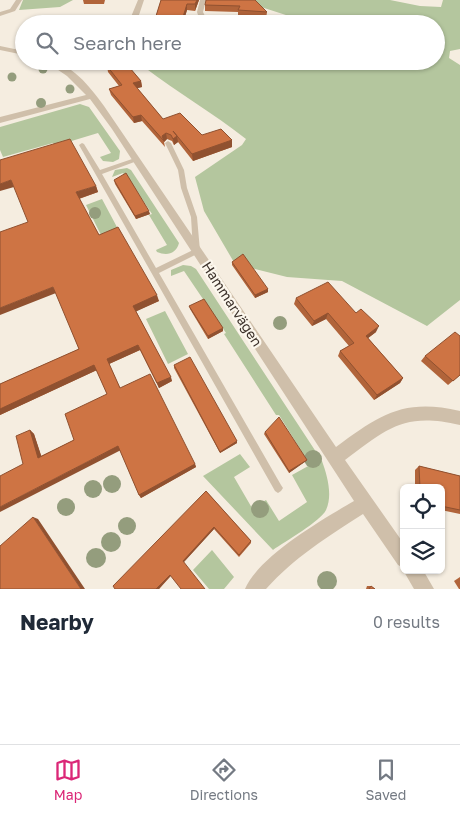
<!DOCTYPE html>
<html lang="en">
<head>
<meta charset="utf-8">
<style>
  :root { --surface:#fff; --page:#f6f6f7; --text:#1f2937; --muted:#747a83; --line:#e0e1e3; --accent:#db2777 }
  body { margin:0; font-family:"Golos Text",sans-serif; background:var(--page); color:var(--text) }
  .controls { position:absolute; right:15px; bottom:15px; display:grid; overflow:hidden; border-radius:8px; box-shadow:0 1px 4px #0004 }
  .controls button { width:45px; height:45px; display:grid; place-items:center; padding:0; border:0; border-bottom:1px solid var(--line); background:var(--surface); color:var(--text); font:25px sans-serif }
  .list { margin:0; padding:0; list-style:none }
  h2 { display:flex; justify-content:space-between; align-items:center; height:65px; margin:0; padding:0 20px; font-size:21px }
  h2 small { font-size:16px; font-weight:400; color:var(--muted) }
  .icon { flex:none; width:28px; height:28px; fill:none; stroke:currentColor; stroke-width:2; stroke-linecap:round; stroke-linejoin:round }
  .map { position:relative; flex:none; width:460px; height:589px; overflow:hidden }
  .search { position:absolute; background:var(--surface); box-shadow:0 1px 4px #0004; left:15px; right:15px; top:15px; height:55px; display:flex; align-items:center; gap:12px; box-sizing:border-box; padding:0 18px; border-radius:28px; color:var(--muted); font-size:19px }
  .sheet { height:155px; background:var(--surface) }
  nav { display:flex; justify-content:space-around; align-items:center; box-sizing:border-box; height:70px; border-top:1px solid var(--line); background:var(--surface); font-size:14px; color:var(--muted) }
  nav a { display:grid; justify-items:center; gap:2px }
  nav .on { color:var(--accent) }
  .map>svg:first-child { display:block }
  .green { fill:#b4c69e }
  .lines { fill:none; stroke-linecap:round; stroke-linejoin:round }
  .service { fill:#cfbfaa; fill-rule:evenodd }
  .minor { fill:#cfbfaa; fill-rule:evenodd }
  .tree { fill:#949d7d }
  .wall { fill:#b1643a }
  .shaded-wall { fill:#905130 }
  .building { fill:#ce7444; stroke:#905130 }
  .labels { text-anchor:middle; stroke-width:4.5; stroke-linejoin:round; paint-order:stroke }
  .street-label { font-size:14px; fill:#3c312a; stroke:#fcf7ed }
</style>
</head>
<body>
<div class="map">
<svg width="460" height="589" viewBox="0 0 460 589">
  <rect width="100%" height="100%" fill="#f5ede0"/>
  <path class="green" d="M23 0H73L60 7 19 10Z
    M239 0H390L420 6 441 7 443 0H460V49L450 51 449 58 460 65V300L427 326 342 281 287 277 235 264 204 211 195 177 242 145 246 139C213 113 177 92 144 67L143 61H436V24H295L296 22 289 16Z
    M80 104 89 107 120 151 119 159 113 162 103 161 100 157 111 153 98 133 55 146 53 143 3 157 0 150V127Z
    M127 168 131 170 179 243C176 254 167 256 157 252L156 250 167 245 149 215 152 214 138 193H135L123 173 112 177 115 170Z
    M102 199 118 229 101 235 86 205Z
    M183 265 191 266 196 269 322 461C327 475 333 495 326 510 321 521 284 542 273 550L203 476 240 454 250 467 234 477 252 508 266 500 279 521 307 502 292 475 310 465 279 415H276L224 334 226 333 184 271 171 276V270Z
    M165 311 188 354 168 364 146 319Z
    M212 550 234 577 224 589H209L193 570Z"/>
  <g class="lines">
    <path class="service" d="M168 141 171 143 184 170 187 188 197 217 200 251 199 253 159 273 281 485 283 488 281 491 278 493 275 491 79 145 82 143 84 144 100 170 135 158 138 160 137 161 102 174 156 268 193 250 191 217 181 188 178 170 165 143Z"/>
    <path class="minor" d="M16 0H22L15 11 0 16V12L10 9Z
      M138 0H144L136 24H128Z
      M200 0H206L203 12 209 24H201L197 12Z
      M0 46 24 51V55L0 50Z
      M45 61C71 61 90 87 104 106L336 447C380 415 403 398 460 411V425C404 412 388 428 345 460L404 544V568L398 565 363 514C327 537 295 557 266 589H245C259 556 323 519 354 501L112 129 90 99 0 123V117L86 95 67 76Z
      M404 568V570H423L434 589H414L403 570Z"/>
  </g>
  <g class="tree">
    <circle cx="43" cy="69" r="4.5"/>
    <circle cx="12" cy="77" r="4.5"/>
    <circle cx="70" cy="89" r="4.5"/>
    <circle cx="41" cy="103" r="5"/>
    <circle cx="95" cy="213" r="6"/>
    <circle cx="280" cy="323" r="7"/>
    <circle cx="313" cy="459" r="9"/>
    <circle cx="112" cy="484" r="9"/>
    <circle cx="93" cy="489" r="9"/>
    <circle cx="66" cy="507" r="9"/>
    <circle cx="260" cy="509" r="9"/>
    <circle cx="127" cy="526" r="9"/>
    <circle cx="111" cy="542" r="10"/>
    <circle cx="96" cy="558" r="10"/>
    <circle cx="327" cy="581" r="10"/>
  </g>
  <path class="wall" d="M83 0H105L104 4H84Z
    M161 0H199L195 11 187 10 183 23 156 22V16Z
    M255 0 267 12 266 19 238 16V12L205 11V5Z
    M107 61H127L126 64 141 81 142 87 137 88 163 119 202 135 232 140V147L193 161 178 142 174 145 172 141 167 139 164 142 165 147 142 121 134 123 111 95 109 89 119 86 108 72 107 66Z
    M114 180 150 214 136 219 115 184Z
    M96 186 98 192 79 199 99 235 159 301 136 311 172 381 159 388 140 350 109 364 120 388 195 464 196 467 141 498 139 495 120 450 23 464 30 430 34 434 41 456 74 440 107 394 97 370 0 415V384L79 349 28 222Z
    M232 262 268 289V292L255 298 232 265Z
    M296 298 356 313 376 332 368 338 403 378 400 383 374 400 338 356 340 351 349 346 326 319 312 326 294 304Z
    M189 306 223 331 208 339 190 309Z
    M460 336V375L448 385 421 361 425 356Z
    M174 365 237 441V443L220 453 174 368Z
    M265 432 307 460 306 461 289 473 264 434Z
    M419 466 460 476V514L441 510V488H415V470Z
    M206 491 251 541V543L239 557 214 529 159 589H115Z
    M460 577V589H459L454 581Z
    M367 586H371L375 589H366Z"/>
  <path class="shaded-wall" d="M197 0H199L195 11V4Z
    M187 4V10L183 23V17Z
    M141 81 142 87 134 89 133 83Z
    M141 115 142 121 134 123 133 117Z
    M166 133 167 139 164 142 162 136Z
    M177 136 178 142 174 145 173 139Z
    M232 140V147L193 161 192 154Z
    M11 180 14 187 0 191V184Z
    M96 186 98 192 78 199 76 192Z
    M149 211 150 214 136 219 135 216Z
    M53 287 56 293 0 315V308Z
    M268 289V292L255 298V295Z
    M157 295 159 301 135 312 133 306Z
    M328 313 326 319 312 326 314 321Z
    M379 326 376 332 363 342 366 336Z
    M223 328V331L208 339V336Z
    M138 345 140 350 109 364 107 359Z
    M94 365 97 370 0 415V409Z
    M171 377 172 381 159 388 157 383Z
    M403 378 400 383 374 400 377 395Z
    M30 430 34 434 43 461 38 458Z
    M237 441V443L220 453V452Z
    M118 446 121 450 0 512V507Z
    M307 460 306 461 289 473V471Z
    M195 464 196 467 141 498 139 495Z
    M33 517 38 519 85 589H81Z
    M214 527V529L184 562 183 561Z
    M170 575H171L159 589H156Z"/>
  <path class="building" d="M161 0H197L195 4H187L183 17 156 16Z
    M206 0H255L267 12 238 10 240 6 205 5Z
    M107 61H124L141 81 133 83 163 119 180 113 202 135 221 129 232 140 192 154 173 131 177 136 173 139 171 135 166 133 162 136 164 141 141 115 133 117 109 89 122 85 107 66Z
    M70 139 96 186 76 192 99 235 118 227 157 295 133 306 171 377 157 383 138 345 107 359 120 388 150 374 195 464 139 495 118 446 0 507V476L23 464 16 436 30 430 38 458 74 440 65 414 107 394 94 365 0 409V384L79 349 53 287 0 308V232L28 222 11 180 0 184V160Z
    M126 173 149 211 135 216 114 180Z
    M243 254 268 289 255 295 232 262Z
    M328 282 356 313 361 309 379 326 366 336 403 378 377 395 340 351 354 343 328 313 314 321 296 298Z
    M204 299 223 328 208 336 189 306Z
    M455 332 460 336V375L453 381 425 356Z
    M190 357 237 441 220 452 174 365Z
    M279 417 307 460 289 471 265 432Z
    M419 466 460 476V510L441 506V488H420Z
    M206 491 251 541 239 555 214 527 183 561 205 589H181L170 575 156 589H115L113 586Z
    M33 517 81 589H0V546Z
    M371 586 375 589H369Z"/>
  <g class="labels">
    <g class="street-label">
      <text transform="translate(232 304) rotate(57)" y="5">Hammarvägen</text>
    </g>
  </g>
</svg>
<div class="controls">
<button><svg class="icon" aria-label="locate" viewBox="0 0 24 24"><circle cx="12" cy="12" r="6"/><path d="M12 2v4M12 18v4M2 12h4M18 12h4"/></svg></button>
<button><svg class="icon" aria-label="layers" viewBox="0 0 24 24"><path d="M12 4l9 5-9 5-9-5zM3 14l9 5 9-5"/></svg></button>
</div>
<div class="search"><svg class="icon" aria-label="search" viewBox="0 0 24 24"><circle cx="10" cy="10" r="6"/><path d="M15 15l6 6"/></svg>Search here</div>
</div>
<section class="sheet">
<h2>Nearby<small>0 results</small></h2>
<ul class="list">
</ul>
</section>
<nav>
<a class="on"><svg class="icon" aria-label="map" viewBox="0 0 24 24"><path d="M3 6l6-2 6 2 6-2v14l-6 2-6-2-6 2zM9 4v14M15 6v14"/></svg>Map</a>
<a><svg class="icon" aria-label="directions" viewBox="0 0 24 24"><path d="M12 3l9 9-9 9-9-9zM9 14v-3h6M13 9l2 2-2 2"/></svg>Directions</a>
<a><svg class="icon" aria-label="saved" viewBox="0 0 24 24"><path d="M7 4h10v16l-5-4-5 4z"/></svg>Saved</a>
</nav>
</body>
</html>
